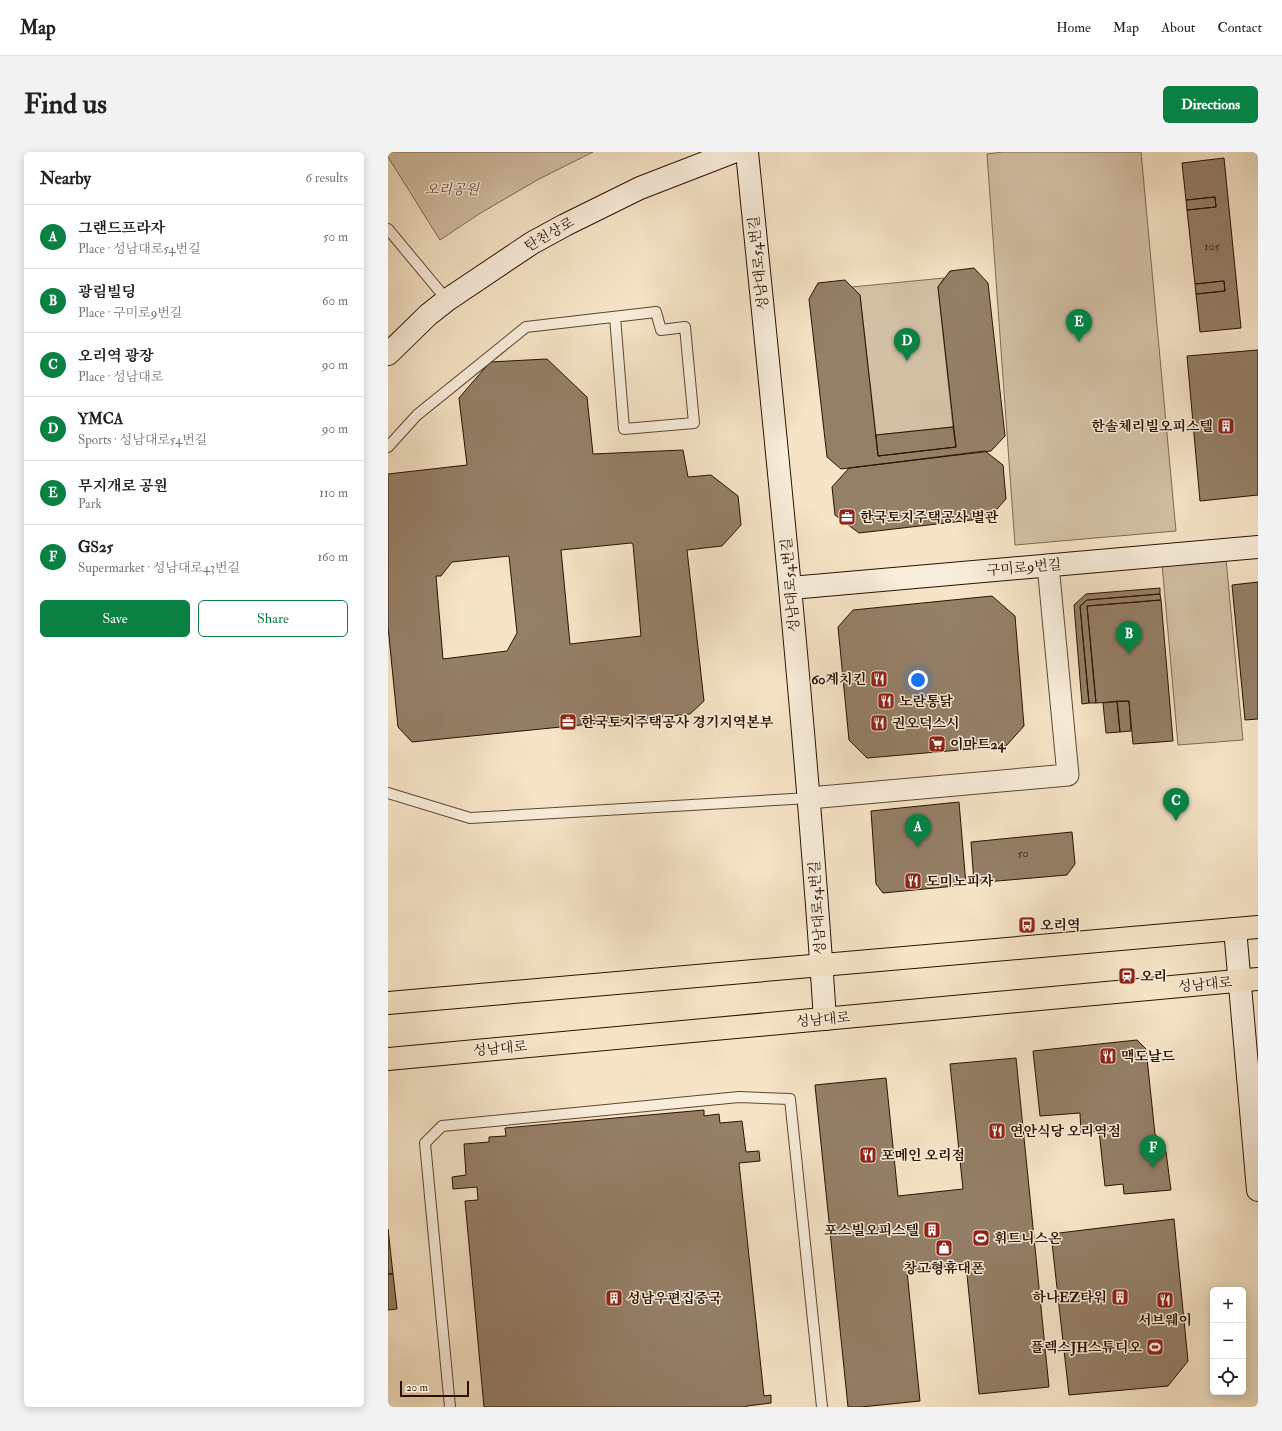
<!DOCTYPE html>
<html lang="en">
<head>
<meta charset="utf-8">
<style>
  :root { --surface:#fff; --page:#f2f2f2; --text:#222; --muted:#767676; --line:#e0e0e0; --accent:#0b8043 }
  body { margin:0; font-family:"IM FELL Double Pica","Noto Serif KR",serif; background:var(--page); color:var(--text) }
  .controls { position:absolute; right:12px; bottom:12px; display:grid; overflow:hidden; border-radius:6px; box-shadow:0 2px 10px #0003 }
  .controls button { width:36px; height:36px; display:grid; place-items:center; padding:0; border:0; border-bottom:1px solid var(--line); background:var(--surface); color:var(--text); font:20px sans-serif }
  .scale { position:absolute; left:12px; bottom:10px; width:69px; box-sizing:border-box; padding-left:4px; border:2px solid #2a1200; border-top:0; font-size:11px; line-height:14px; white-space:nowrap; color:#2a1200; -webkit-text-stroke:3px #f8edda; paint-order:stroke }
  .you { position:absolute; left:530px; top:528px; width:14px; height:14px; margin:-10px; border:3px solid #fff; border-radius:50%; background:#1a73e8; box-shadow:0 0 0 6px #1a73e833 }
  .badge { display:grid; place-items:center; width:26px; height:26px; border-radius:50%; background:var(--accent); color:#fff; font-size:13px; font-weight:700 }
  .pin { position:absolute; translate:-50% -33px; filter:drop-shadow(0 1px 2px #0008) }
  .pin::after { content:''; position:absolute; top:21px; width:14px; height:12px; background:inherit; clip-path:polygon(0 0,100% 0,50% 100%) }
  .list { margin:0; padding:0; list-style:none }
  h2 { display:flex; justify-content:space-between; align-items:center; height:52px; margin:0; padding:0 16px; font-size:17px }
  h2 small { font-size:13px; font-weight:400; color:var(--muted) }
  .list li { display:grid; grid-template-columns:26px 1fr auto; gap:12px; align-items:center; box-sizing:border-box; height:64px; padding:0 16px; border-top:1px solid var(--line) }
  .list b { display:block; font-size:15px; white-space:nowrap }
  .list p { margin:0; font-size:13px; white-space:nowrap; color:var(--muted) }
  .list em { font-size:13px; font-style:normal; color:var(--muted) }
  .actions { display:flex; gap:8px; padding:12px 16px }
  .actions a { flex:1; padding:9px 0; border:1px solid var(--accent); border-radius:6px; text-align:center; font-size:14px; color:var(--accent) }
  .actions .main { background:var(--accent); color:#fff }
  .icon { flex:none; width:22px; height:22px; fill:none; stroke:currentColor; stroke-width:2; stroke-linecap:round; stroke-linejoin:round }
  .map { position:relative; flex:none; width:870px; height:1255px; overflow:hidden; border-radius:6px }
  header { display:flex; align-items:center; gap:24px; box-sizing:border-box; height:56px; padding:0 20px; background:var(--surface); border-bottom:1px solid var(--line) }
  header strong { font-size:19px }
  nav { display:flex; gap:22px; margin-inline-start:auto; font-size:14px }
  .intro { display:flex; align-items:center; justify-content:space-between; box-sizing:border-box; height:96px; padding:0 24px }
  h1 { margin:0; font-size:28px }
  .button { padding:10px 18px; border-radius:6px; background:var(--accent); color:#fff; font-size:14px; font-weight:700 }
  main { display:flex; gap:24px; padding:0 24px }
  aside { flex:1; background:var(--surface); border-radius:6px; box-shadow:0 2px 10px #0003 }
  .map>svg:first-child { display:block }
  .green { fill:#d2c0a4; stroke:#7e6952 }
  .building { fill:#947f67; stroke:#2a1200; fill-rule:evenodd }
  .lines { fill:none; stroke-linecap:round; stroke-linejoin:round }
  .lane-casing { stroke:#5d4632; stroke-width:12 }
  .street-casing { stroke:#5d4632; stroke-width:23 }
  .secondary-casing { stroke:#2a1200; stroke-width:24 }
  .primary-casing { stroke:#2a1200; stroke-width:24 }
  .lane { stroke:#f8edda; stroke-width:10 }
  .street { stroke:#f8edda; stroke-width:21 }
  .secondary { stroke:#f8edda; stroke-width:22 }
  .primary { stroke:#f5e4c6; stroke-width:22 }
  .labels { text-anchor:middle; stroke-width:3; stroke-linejoin:round; paint-order:stroke }
  .number-label { font-size:12px; fill:#442d1a }
  .park-label { font-size:14px; font-style:italic; fill:#654f39; stroke:#f8edda }
  .street-label { font-size:14px; fill:#2a1200; stroke:#f8edda }
  .poi-label { font-size:14px; font-weight:bold; fill:#2a1200; stroke:#f8edda; text-anchor:start }
</style>
</head>
<body>
<header>
<strong>Map</strong>
<nav><a>Home</a><a>Map</a><a>About</a><a>Contact</a></nav>
</header>
<div class="intro"><h1>Find us</h1><a class="button">Directions</a></div>
<main>
<aside>
<h2>Nearby<small>6 results</small></h2>
<ul class="list">
<li><span class="badge">A</span><div><b>그랜드프라자</b><p>Place · 성남대로54번길</p></div><em>50 m</em></li>
<li><span class="badge">B</span><div><b>광림빌딩</b><p>Place · 구미로9번길</p></div><em>60 m</em></li>
<li><span class="badge">C</span><div><b>오리역 광장</b><p>Place · 성남대로</p></div><em>90 m</em></li>
<li><span class="badge">D</span><div><b>YMCA</b><p>Sports · 성남대로54번길</p></div><em>90 m</em></li>
<li><span class="badge">E</span><div><b>무지개로 공원</b><p>Park</p></div><em>110 m</em></li>
<li><span class="badge">F</span><div><b>GS25</b><p>Supermarket · 성남대로43번길</p></div><em>160 m</em></li>
</ul>
<div class="actions"><a class="main">Save</a><a>Share</a></div>
</aside>
<div class="map">
<svg width="870" height="1255" viewBox="0 0 870 1255">
  <rect width="100%" height="100%" fill="#f5e4c6"/>
  <filter id="stains"><feTurbulence type="fractalNoise" baseFrequency=".005" numOctaves="4"/><feColorMatrix values="0 0 0 0 .2 0 0 0 0 .09 0 0 0 0 .02 0 0 0 .5 -.17"/></filter>
  <radialGradient id="worn" r=".72"><stop offset=".6" stop-color="#630" stop-opacity="0"/><stop offset="1" stop-color="#630" stop-opacity=".3"/></radialGradient>
  <path class="green" d="M0 0H205L151 27 91 62 52 88 0 5Z
    M615 0H753L788 379 627 393 599 2Z
    M556 126 550 135 565 275 488 283 472 143 464 135Z
    M838 407 855 588 790 593 774 412Z"/>
  <path class="building" d="M836 6 853 176 812 180 808 142 837 139 836 129 807 132 799 58 828 55 827 45 798 48 794 11Z
    M827 45 828 55 799 58 798 48Z
    M586 116 600 131 617 284 603 299 453 317 439 305 421 147 430 131 457 128 472 143 490 304 568 295 550 135 562 119Z
    M836 129 837 139 808 142 807 132Z
    M870 198V343L812 349 799 204Z
    M159 207 199 245 205 302 295 298 300 325 323 323 350 344 353 373 334 394 299 398 316 549 302 562 24 590 10 575 0 475V322L79 313 71 246 102 210ZM243 391 245 392 253 484 182 492 173 398ZM121 404 129 481 119 499 55 507 48 424H53L64 410Z
    M565 275 568 295 490 304 488 283Z
    M597 299 615 313 618 347 601 366 471 381 447 363 444 335 461 316Z
    M870 430V567L857 568 844 433Z
    M772 436V442L699 448 692 454 701 551 694 552 686 453 698 442Z
    M772 442 773 448 699 454 708 551H701L692 454 699 448Z
    M604 444 627 464 636 574 618 594 479 606 461 588 450 475 465 458Z
    M773 448 785 589 745 592 741 549 708 551 699 454Z
    M729 549H741L743 579 732 580Z
    M729 549 732 580 718 581 715 551Z
    M571 650 578 733 495 741 488 732 483 659Z
    M684 680 687 712 679 723 586 731 583 690Z
    M749 888 758 897 767 982 774 992 778 1000 783 1038 736 1042 735 1032 717 1034 711 979 693 981 692 961 652 964 645 899Z
    M628 906 661 1235 591 1242 578 1113 519 1119 532 1249 473 1255H460L427 933 498 926 510 1044 575 1037 562 912Z
    M316 958V964L331 962 332 971 354 969 358 1000 371 999 372 1009 351 1011 376 1244 383 1243V1251L359 1254V1255H96L77 1049 90 1048 89 1035 65 1037 64 1025 78 1023 76 992 101 990V985L118 984 117 976Z
    M786 1067 800 1209 780 1234 681 1243 663 1082Z
    M0 1077 5 1122H0Z
    M0 1122H5L9 1157 0 1158Z"/>
  <g class="lines">
    <g class="lane-casing">
      <path id="lane" d="M0 77 59 148
        M0 295 29 263 138 175 268 160 273 178 297 175 306 271 236 277 227 165
        M0 641 82 666 421 646
        M62 1255 37 991 54 974 351 945 402 947 434 1255"/>
    </g>
    <g class="street-casing">
      <path id="street" d="M421 646 680 623 660 413"/>
    </g>
    <g class="secondary-casing">
      <path id="secondary" d="M359 0C388 289 418 577 437 867
        M0 202 40 163 59 148 144 91 177 73 252 36 345 0
        M403 436 870 395
        M847 777 870 1038"/>
    </g>
    <g class="primary-casing">
      <path id="primary" d="M0 851 870 775
        M0 907 870 827"/>
    </g>
    <use href="#lane" class="lane"/>
    <use href="#street" class="street"/>
    <use href="#secondary" class="secondary"/>
    <use href="#primary" class="primary"/>
  </g>
  <defs>
    <g id="building-square" transform="scale(0.9)"><rect x="-9" y="-9" width="18" height="18" rx="4" fill="#8f2418" stroke="#f8edda"/><path d="M-4-6H4V6H1V3H-1V6H-4ZM-2.5-4.3h1.7v1.8h-1.7ZM.8-4.3h1.7v1.8H.8ZM-2.5-1h1.7V.8h-1.7ZM.8-1h1.7V.8H.8Z" fill="#fff"/></g>
    <g id="office-square" transform="scale(0.9)"><rect x="-9" y="-9" width="18" height="18" rx="4" fill="#8f2418" stroke="#f8edda"/><path d="M-6-3h4V-5.5h4V-3h4V5H-6ZM-1-4.5V-3h2v-1.5ZM-6 0V1H6V0Z" fill="#fff"/></g>
    <g id="restaurant-square" transform="scale(0.9)"><rect x="-9" y="-9" width="18" height="18" rx="4" fill="#8f2418" stroke="#f8edda"/><path d="M-5-6h1v4h1v-4h1v4h1v-4h1v5L-1.5 .5V6h-2V.5L-5-1ZM5-6V6H3V1.5H1.5Q1.5-4 5-6Z" fill="#fff"/></g>
    <g id="supermarket-square" transform="scale(0.9)"><rect x="-9" y="-9" width="18" height="18" rx="4" fill="#8f2418" stroke="#f8edda"/><path d="M-6-5.5h2.5l.6 2H6L4.5 2H-2.5L-4.4-4H-6ZM-1.5 3.2a1.3 1.3 0 1 0 .1 0ZM3 3.2a1.3 1.3 0 1 0 .1 0Z" fill="#fff"/></g>
    <g id="bus-square" transform="scale(0.9)"><rect x="-9" y="-9" width="18" height="18" rx="4" fill="#8f2418" stroke="#f8edda"/><path d="M-5-6H5V4H4V6H2V4H-2V6H-4V4H-5ZM-3.5-4V0h7V-4ZM-3.5 1.2v1.5H-2V1.2ZM2 1.2v1.5H3.5V1.2Z" fill="#fff"/></g>
    <g id="station-square" transform="scale(0.9)"><rect x="-9" y="-9" width="18" height="18" rx="4" fill="#8f2418" stroke="#f8edda"/><path d="M-3-6H3Q5-6 5-4V2Q5 4 3 4L4.5 6H3L1.5 4h-3L-3 6H-4.5L-3 4Q-5 4-5 2V-4Q-5-6-3-6ZM-3.5-4v3h7v-3ZM-3.5 1v1.5H-2V1ZM2 1v1.5H3.5V1Z" fill="#fff"/></g>
    <g id="stadium-square" transform="scale(0.9)"><rect x="-9" y="-9" width="18" height="18" rx="4" fill="#8f2418" stroke="#f8edda"/><path d="M0-5a6.5 5 0 1 0 0 10a6.5 5 0 1 0 0-10ZM-3.5-1.8h7v3.6h-7Z" fill="#fff"/></g>
    <g id="shop-square" transform="scale(0.9)"><rect x="-9" y="-9" width="18" height="18" rx="4" fill="#8f2418" stroke="#f8edda"/><path d="M-5-2.5h2.3a2.7 3.5 0 0 1 5.4 0H5L5.5 6h-11ZM-1.5-2.5h3a1.5 2.3 0 0 0-3 0Z" fill="#fff"/></g>
  </defs>
  <g fill-rule="evenodd">
    <use href="#building-square" x="838" y="274"/>
    <use href="#office-square" x="459" y="365"/>
    <use href="#restaurant-square" x="491" y="527"/>
    <use href="#restaurant-square" x="498" y="549"/>
    <use href="#office-square" x="180" y="570"/>
    <use href="#restaurant-square" x="491" y="571"/>
    <use href="#supermarket-square" x="549" y="592"/>
    <use href="#restaurant-square" x="525" y="729"/>
    <use href="#bus-square" x="639" y="773"/>
    <use href="#station-square" x="739" y="824"/>
    <use href="#restaurant-square" x="720" y="904"/>
    <use href="#restaurant-square" x="609" y="979"/>
    <use href="#restaurant-square" x="480" y="1003"/>
    <use href="#building-square" x="544" y="1078"/>
    <use href="#stadium-square" x="593" y="1086"/>
    <use href="#shop-square" x="556" y="1096"/>
    <use href="#building-square" x="732" y="1145"/>
    <use href="#building-square" x="226" y="1146"/>
    <use href="#restaurant-square" x="777" y="1148"/>
    <use href="#stadium-square" x="767" y="1195"/>
  </g>
  <g class="labels">
    <g class="number-label">
      <text x="824" y="98">105</text>
      <text x="635" y="705">50</text>
    </g>
    <g class="park-label">
      <text x="64" y="42">오리공원</text>
    </g>
    <g class="street-label">
      <text transform="translate(161 82) rotate(-30)" y="5">탄천상로</text>
      <text transform="translate(370 111) rotate(-96)" y="5">성남대로54번길</text>
      <text transform="translate(636 415) rotate(-5)" y="5">구미로9번길</text>
      <text transform="translate(402 433) rotate(-95)" y="5">성남대로54번길</text>
      <text transform="translate(429 756) rotate(-94)" y="5">성남대로54번길</text>
      <text transform="translate(817 832) rotate(-5)" y="5">성남대로</text>
      <text transform="translate(435 867) rotate(-5)" y="5">성남대로</text>
      <text transform="translate(112 896) rotate(-5)" y="5">성남대로</text>
    </g>
    <g class="poi-label">
      <text x="825" y="279" text-anchor="end">한솔체리빌오피스텔</text>
      <text x="472" y="370">한국토지주택공사 별관</text>
      <text x="478" y="532" text-anchor="end">60계치킨</text>
      <text x="511" y="554">노란통닭</text>
      <text x="193" y="575">한국토지주택공사 경기지역본부</text>
      <text x="504" y="576">권오덕스시</text>
      <text x="562" y="597">이마트24</text>
      <text x="538" y="734">도미노피자</text>
      <text x="652" y="778">오리역</text>
      <text x="752" y="829">오리</text>
      <text x="733" y="909">맥도날드</text>
      <text x="622" y="984">연안식당 오리역점</text>
      <text x="493" y="1008">포메인 오리점</text>
      <text x="531" y="1083" text-anchor="end">포스빌오피스텔</text>
      <text x="606" y="1091">휘트니스온</text>
      <text x="556" y="1121" text-anchor="middle">창고형휴대폰</text>
      <text x="719" y="1150" text-anchor="end">하나EZ타워</text>
      <text x="239" y="1151">성남우편집중국</text>
      <text x="777" y="1173" text-anchor="middle">서브웨이</text>
      <text x="754" y="1200" text-anchor="end">플렉스JH스튜디오</text>
    </g>
  </g>
  <rect width="100%" height="100%" filter="url(#stains)"/>
  <rect width="100%" height="100%" fill="url(#worn)"/>
</svg>
<div class="controls">
<button>+</button>
<button>−</button>
<button><svg class="icon" aria-label="locate" viewBox="0 0 24 24"><circle cx="12" cy="12" r="6"/><path d="M12 2v4M12 18v4M2 12h4M18 12h4"/></svg></button>
</div>
<div class="scale">20 m</div>
<div class="you"></div>
<div class="pin badge" style="left:530px;top:695px">A</div>
<div class="pin badge" style="left:741px;top:502px">B</div>
<div class="pin badge" style="left:788px;top:669px">C</div>
<div class="pin badge" style="left:519px;top:209px">D</div>
<div class="pin badge" style="left:691px;top:190px">E</div>
<div class="pin badge" style="left:765px;top:1016px">F</div>
</div>
</main>
</body>
</html>
